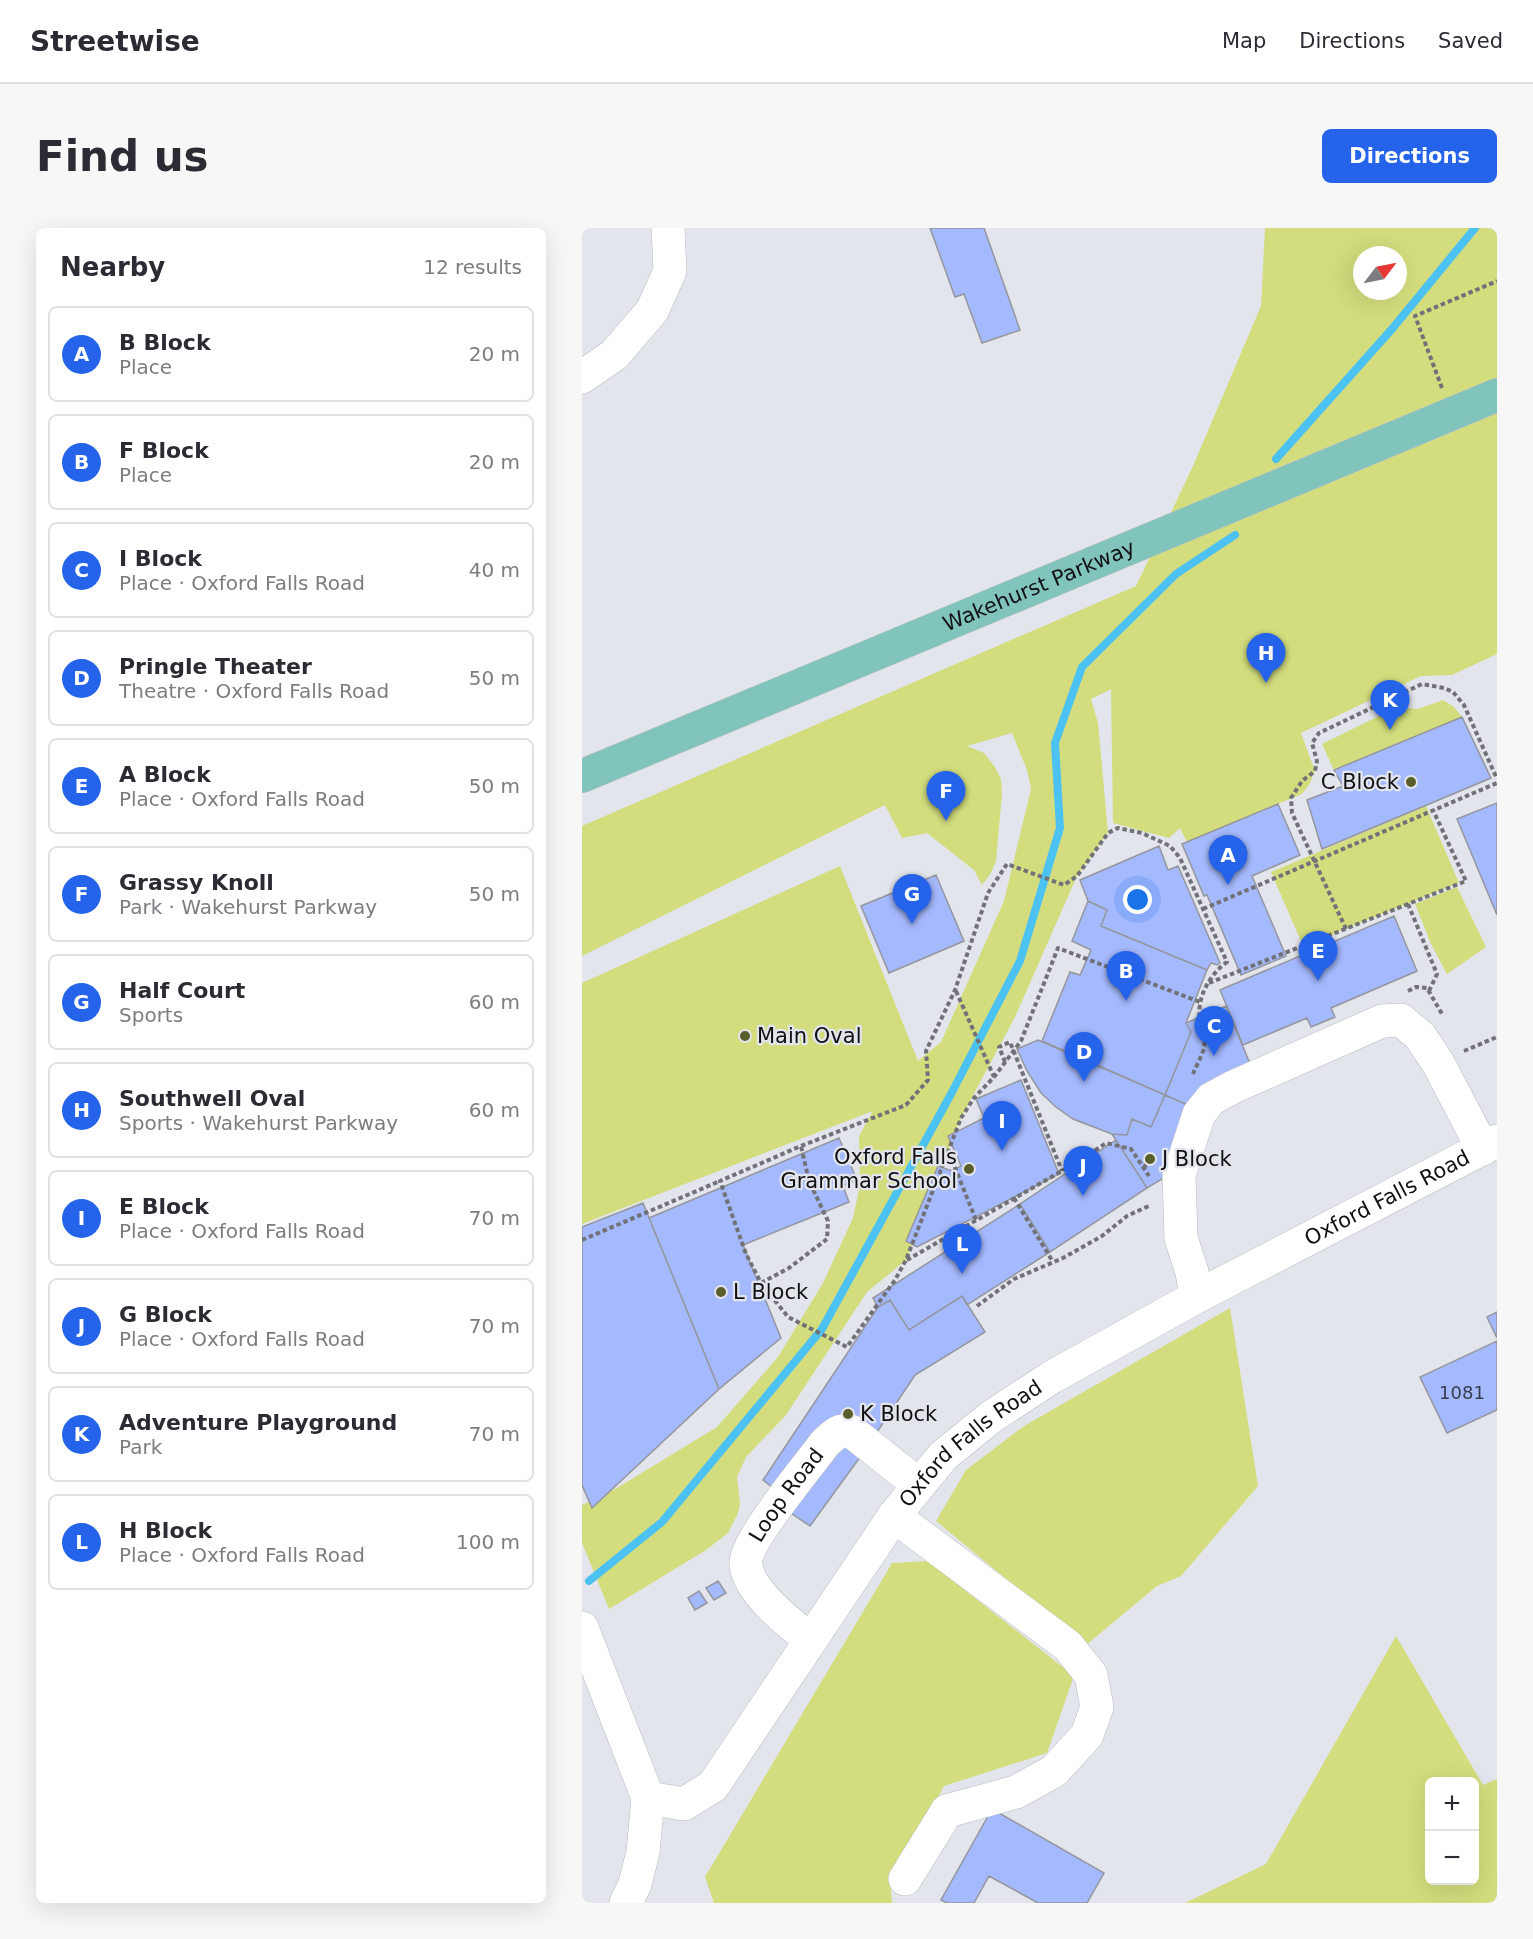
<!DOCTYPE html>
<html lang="en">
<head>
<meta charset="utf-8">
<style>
  :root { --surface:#fff; --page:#f7f7f7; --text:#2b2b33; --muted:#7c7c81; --line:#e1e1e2; --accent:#2563eb }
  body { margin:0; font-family:"DejaVu Sans",sans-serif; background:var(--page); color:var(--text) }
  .controls { position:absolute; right:18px; bottom:18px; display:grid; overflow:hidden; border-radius:9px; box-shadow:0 6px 24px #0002 }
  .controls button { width:54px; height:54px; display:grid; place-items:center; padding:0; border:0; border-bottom:2px solid var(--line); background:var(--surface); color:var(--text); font:30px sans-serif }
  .compass { position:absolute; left:771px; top:18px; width:54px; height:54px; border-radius:50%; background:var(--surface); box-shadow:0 6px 24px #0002; rotate:58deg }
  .you { position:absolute; left:556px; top:672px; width:21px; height:21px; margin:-15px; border:4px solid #fff; border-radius:50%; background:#1a73e8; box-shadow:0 0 0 9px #1a73e833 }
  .badge { display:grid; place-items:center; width:39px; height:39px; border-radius:50%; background:var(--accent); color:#fff; font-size:20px; font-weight:700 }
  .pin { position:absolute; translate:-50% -50px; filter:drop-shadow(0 2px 3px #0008) }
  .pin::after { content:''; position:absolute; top:32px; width:21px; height:18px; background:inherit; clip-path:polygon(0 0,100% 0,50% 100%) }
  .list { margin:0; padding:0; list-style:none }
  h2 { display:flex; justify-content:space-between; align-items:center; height:78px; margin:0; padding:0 24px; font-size:26px }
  h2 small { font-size:20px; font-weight:400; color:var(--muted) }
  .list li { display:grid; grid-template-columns:39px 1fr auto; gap:18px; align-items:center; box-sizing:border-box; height:96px; margin:0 12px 12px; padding:0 12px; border:2px solid var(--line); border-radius:9px }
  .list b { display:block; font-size:22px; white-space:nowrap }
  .list p { margin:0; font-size:20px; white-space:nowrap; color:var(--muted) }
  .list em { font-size:20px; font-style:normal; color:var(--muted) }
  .map { position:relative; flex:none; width:915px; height:1675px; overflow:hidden; border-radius:9px }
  header { display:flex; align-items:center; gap:36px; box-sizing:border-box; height:84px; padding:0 30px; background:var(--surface); border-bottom:2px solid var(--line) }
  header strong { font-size:28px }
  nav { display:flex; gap:33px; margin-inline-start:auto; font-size:21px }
  .intro { display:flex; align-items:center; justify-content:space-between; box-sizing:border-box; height:144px; padding:0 36px }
  h1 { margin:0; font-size:42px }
  .button { padding:15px 27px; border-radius:9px; background:var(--accent); color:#fff; font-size:21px; font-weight:700 }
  main { display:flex; gap:36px; padding:0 36px }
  aside { flex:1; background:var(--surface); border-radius:9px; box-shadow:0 6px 24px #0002 }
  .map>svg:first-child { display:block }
  .green { fill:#d3dd7d; fill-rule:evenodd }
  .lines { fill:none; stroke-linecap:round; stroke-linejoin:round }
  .stream { stroke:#4cc2f3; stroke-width:8 }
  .building { fill:#a5b9fe; stroke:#94969d; stroke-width:1.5 }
  .minor-casing { stroke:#b9bbc2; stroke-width:34 }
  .major-casing { stroke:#c1c1c2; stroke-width:34 }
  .path { stroke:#717277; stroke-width:4; stroke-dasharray:4.5 3; stroke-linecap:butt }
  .minor { stroke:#fff; stroke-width:33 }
  .major { stroke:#80c4bb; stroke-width:33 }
  .poi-dot { fill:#595e2c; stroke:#e3e5ec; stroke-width:2 }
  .labels { text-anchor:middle; stroke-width:4.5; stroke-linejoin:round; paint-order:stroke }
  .number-label { font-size:18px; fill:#363b4e }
  .street-label { font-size:21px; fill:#111114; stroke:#e3e5ec }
  .poi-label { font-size:21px; fill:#111114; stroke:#e3e5ec; text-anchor:start }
</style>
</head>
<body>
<header>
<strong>Streetwise</strong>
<nav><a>Map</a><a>Directions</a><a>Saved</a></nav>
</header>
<div class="intro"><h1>Find us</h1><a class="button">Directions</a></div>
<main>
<aside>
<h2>Nearby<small>12 results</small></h2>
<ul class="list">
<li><span class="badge">A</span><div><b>B Block</b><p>Place</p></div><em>20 m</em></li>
<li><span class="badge">B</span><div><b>F Block</b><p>Place</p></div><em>20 m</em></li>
<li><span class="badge">C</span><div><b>I Block</b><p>Place · Oxford Falls Road</p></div><em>40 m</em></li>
<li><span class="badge">D</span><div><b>Pringle Theater</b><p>Theatre · Oxford Falls Road</p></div><em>50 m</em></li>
<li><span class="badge">E</span><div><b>A Block</b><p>Place · Oxford Falls Road</p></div><em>50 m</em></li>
<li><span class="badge">F</span><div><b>Grassy Knoll</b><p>Park · Wakehurst Parkway</p></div><em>50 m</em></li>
<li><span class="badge">G</span><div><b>Half Court</b><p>Sports</p></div><em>60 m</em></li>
<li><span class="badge">H</span><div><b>Southwell Oval</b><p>Sports · Wakehurst Parkway</p></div><em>60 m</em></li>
<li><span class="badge">I</span><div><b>E Block</b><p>Place · Oxford Falls Road</p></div><em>70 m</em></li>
<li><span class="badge">J</span><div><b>G Block</b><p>Place · Oxford Falls Road</p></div><em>70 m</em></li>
<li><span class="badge">K</span><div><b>Adventure Playground</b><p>Park</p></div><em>70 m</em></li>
<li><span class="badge">L</span><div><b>H Block</b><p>Place · Oxford Falls Road</p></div><em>100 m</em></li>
</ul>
</aside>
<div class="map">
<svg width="915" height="1675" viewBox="0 0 915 1675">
  <rect width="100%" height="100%" fill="#e3e5ec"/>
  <path class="green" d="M683 0H915V426L870 447 839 448 719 505 733 543 727 557 720 566 605 614 598 600 587 610 531 595 529 461 509 471 516 495 526 605 495 648 433 789 379 890 324 1032 285 1064 204 1187 164 1229 155 1249 158 1275 156 1285 146 1305 124 1322 27 1381 0 1315V1277L35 1260 135 1199 196 1129 241 1055 271 990 278 957 277 908 291 883 0 996V755L258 638 336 833 359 814 422 673 449 561 445 542 430 505 385 518 402 525 413 539 419 551 420 566 414 633 409 645 400 657 392 642 345 605 320 610 303 577 0 728V598L554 358 611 238 679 78ZM780 27H816V63H780Z
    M861 472 872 479 880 489 752 542 740 516 799 487 825 480 836 481Z
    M844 578 877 655 721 718 689 644Z
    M875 659 904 719 865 746 849 716 833 676Z
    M648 1080 676 1258 599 1348 575 1358 504 1417 354 1293 384 1242 442 1198Z
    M346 1333 492 1448 465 1525 362 1558 309 1662 310 1675H132L123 1649 310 1335Z
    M814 1408 901 1557 915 1551V1675H603L684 1636ZM848 1554H892V1652H848Z"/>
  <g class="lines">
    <path class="stream" d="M694 231 810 101 893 0
      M7 1353 80 1294 240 1101 369 866 438 733 478 600 473 515 500 439 594 346 653 307"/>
  </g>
  <path class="building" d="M348 0H402L438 102 400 115 382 66 373 69Z
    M880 489 909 550 740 621 725 572 761 558 752 542Z
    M915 575V687L875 591Z
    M696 576 718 627 670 648 704 728 659 747 625 667 622 668 600 616Z
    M577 618 586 642 596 638 638 735 635 737 629 735 625 742 519 698 525 682 506 673 498 652Z
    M354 647 382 713 307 745 279 678Z
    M506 673 525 682 519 698 625 742 604 795 609 804 583 867 460 813 488 744 498 747 509 722 490 713Z
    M812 688 835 743 749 780 753 789 729 799 725 790 661 817 638 762Z
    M644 778 669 838 610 879 583 867 609 804 604 795Z
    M456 812 583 867 569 899 550 891 545 907 530 906 491 891 474 879 459 865 445 843 435 821Z
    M439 852 477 946 335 1019 324 1013 356 938 370 943 379 938 366 908 402 890 394 871Z
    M583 867 610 879 580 951 565 960 530 906 545 907 550 891 569 899Z
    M257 910 275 952 261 958 267 974 161 1017 199 1110 137 1161 67 990Z
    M534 912 565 960 468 1024 438 976Z
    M61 975 137 1161 10 1280 0 1257V999Z
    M438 976 468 1024 385 1077 380 1068 327 1102 308 1072 296 1079 291 1070Z
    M380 1068 403 1104 333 1147 281 1225 228 1298 187 1270 194 1262 181 1252 296 1079 308 1072 327 1102Z
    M915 1084V1110L905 1089Z
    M915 1113V1182L865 1205 838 1149Z
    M136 1353 144 1365 132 1372 124 1360Z
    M117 1363 125 1375 113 1382 106 1370Z
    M410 1581 522 1645 505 1675H456L407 1648 392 1675H365L359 1672Z"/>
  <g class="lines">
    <g class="minor-casing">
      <g id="minor">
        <path d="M0 149 32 127 70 83 88 43 86 0"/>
        <path d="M614 1069 610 1044 599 1010 597 947 617 886 629 871 651 859 800 793 819 792 838 808 856 835 901 921"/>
        <path d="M312 1288 486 1418 509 1447 515 1479 505 1507 472 1543 434 1564 365 1583 323 1651"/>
        <path d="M0 1400 66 1570 61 1624 53 1656 44 1675"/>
        <path id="s1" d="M229 1412C208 1396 167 1364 164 1337 161 1315 228 1236 243 1215 252 1207 257 1201 269 1203L337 1257"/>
        <path id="s2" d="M66 1570 102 1576 131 1558 312 1288 361 1228 409 1189 470 1149 614 1069 915 913"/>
      </g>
    </g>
    <g class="major-casing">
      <g id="major">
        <path id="s3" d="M0 548 915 167"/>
      </g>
    </g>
    <path class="path" d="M860 160 833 88 915 53
      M826 676 855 746 847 763
      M621 681 915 555
      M764 701 710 585 709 570 720 553 733 543 735 533 730 515 737 505 840 456 862 460 871 464 882 477 915 551
      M627 755 884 653 851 582
      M374 763 412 849
      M826 763 834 759 845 760 860 786
      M882 823 915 809
      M423 834 417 819 428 814 480 943
      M611 846C614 838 620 828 622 820 624 810 620 801 618 792 614 770 628 746 645 734L598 630 588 618 560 605 536 600 526 605 495 648 482 657 425 636 406 665 373 762 344 823 346 852 324 877 219 918 138 953 164 1026 179 1055 206 1089 265 1119 313 1052 324 1032 379 890 392 870 412 849 439 813 476 720 618 774
      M367 925 394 992
      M562 940 570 925
      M432 970 471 1034
      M0 1012 138 953
      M325 1032 499 932 524 915 549 921 567 948
      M179 1055 207 1040 245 1011 246 993 227 953 219 918
      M395 1078 432 1051 481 1030 520 1008 545 988 569 977"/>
    <use href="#minor" class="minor"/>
    <use href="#major" class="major"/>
  </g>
  <g class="poi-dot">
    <circle cx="829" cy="554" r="6"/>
    <circle cx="163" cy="808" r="6"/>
    <circle cx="568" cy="931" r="6"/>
    <circle cx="387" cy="941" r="6"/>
    <circle cx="139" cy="1064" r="6"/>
    <circle cx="266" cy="1186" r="6"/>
  </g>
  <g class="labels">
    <g class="number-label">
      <text x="880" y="1171">1081</text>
    </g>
    <g class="street-label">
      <text dy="7" stroke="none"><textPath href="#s3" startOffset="495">Wakehurst Parkway</textPath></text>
      <text dy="7" stroke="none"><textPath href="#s2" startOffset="988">Oxford Falls Road</textPath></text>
      <text dy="7" stroke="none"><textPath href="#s2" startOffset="502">Oxford Falls Road</textPath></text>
      <text dy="7" stroke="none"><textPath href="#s1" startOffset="183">Loop Road</textPath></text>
    </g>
    <g class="poi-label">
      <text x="817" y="561" text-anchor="end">C Block</text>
      <text x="175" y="815">Main Oval</text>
      <text x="375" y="936" text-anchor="end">Oxford Falls<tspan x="375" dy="24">Grammar School</tspan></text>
      <text x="580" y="938">J Block</text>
      <text x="151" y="1071">L Block</text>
      <text x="278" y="1193">K Block</text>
    </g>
  </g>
</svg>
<div class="controls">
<button>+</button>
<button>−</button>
</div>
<svg class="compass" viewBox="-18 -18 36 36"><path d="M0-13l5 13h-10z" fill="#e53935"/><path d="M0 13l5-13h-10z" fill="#7c7c81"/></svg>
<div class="you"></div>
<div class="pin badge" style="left:646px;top:657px">A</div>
<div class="pin badge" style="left:544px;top:773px">B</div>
<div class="pin badge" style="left:632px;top:828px">C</div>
<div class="pin badge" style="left:502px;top:854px">D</div>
<div class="pin badge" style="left:736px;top:753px">E</div>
<div class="pin badge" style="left:364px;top:593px">F</div>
<div class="pin badge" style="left:330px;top:696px">G</div>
<div class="pin badge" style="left:684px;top:455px">H</div>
<div class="pin badge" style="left:420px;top:923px">I</div>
<div class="pin badge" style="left:501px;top:968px">J</div>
<div class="pin badge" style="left:808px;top:502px">K</div>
<div class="pin badge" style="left:380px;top:1046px">L</div>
</div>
</main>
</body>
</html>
